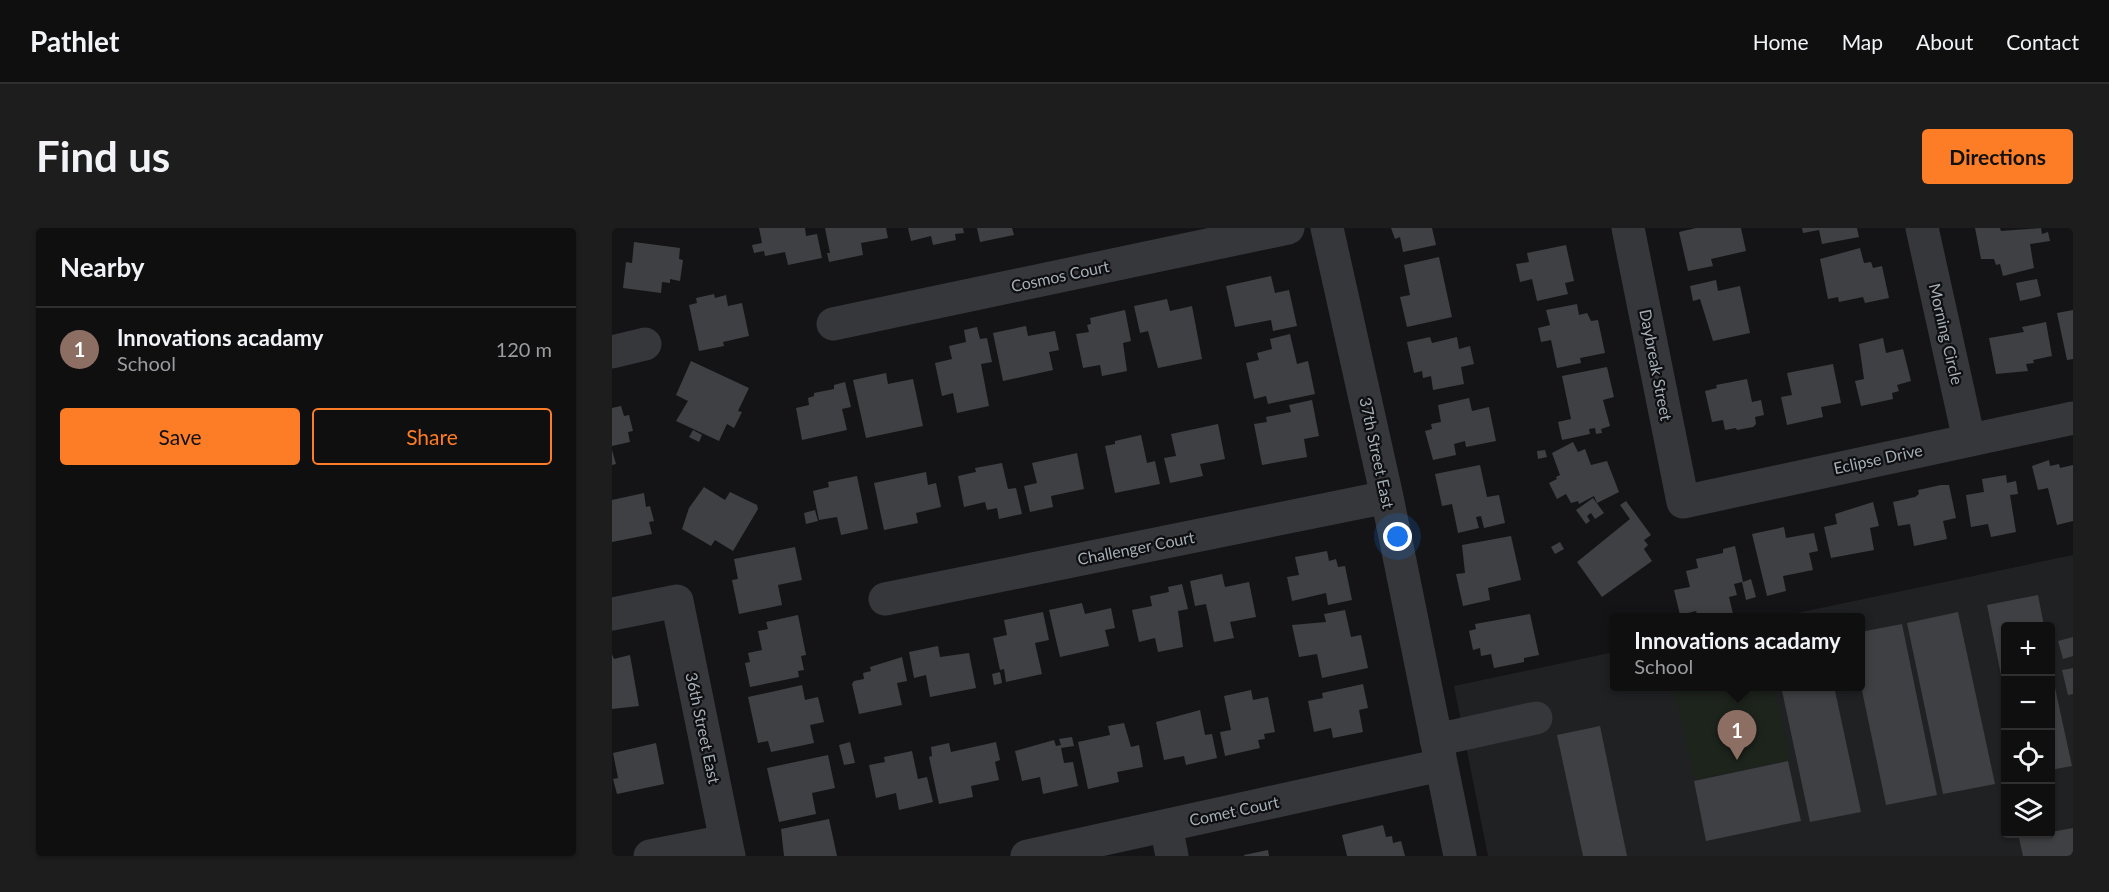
<!DOCTYPE html>
<html lang="en">
<head>
<meta charset="utf-8">
<style>
  :root { --surface:#0f0f10; --page:#1d1d1e; --text:#f1f3f6; --muted:#9b9c9f; --line:#2f2f30; --accent:#fc7d25 }
  body { margin:0; font-family:Lato,sans-serif; background:var(--page); color:var(--text) }
  .controls { position:absolute; right:18px; bottom:18px; display:grid; overflow:hidden; border-radius:6px; box-shadow:0 2px 4px #0004 }
  .controls button { width:54px; height:54px; display:grid; place-items:center; padding:0; border:0; border-bottom:2px solid var(--line); background:var(--surface); color:var(--text); font:30px sans-serif }
  .you { position:absolute; left:786px; top:309px; width:21px; height:21px; margin:-15px; border:4px solid #fff; border-radius:50%; background:#1a73e8; box-shadow:0 0 0 9px #1a73e833 }
  .badge { display:grid; place-items:center; width:39px; height:39px; border-radius:50%; background:var(--accent); color:#fff; font-size:20px; font-weight:700 }
  .pin { position:absolute; translate:-50% -50px; filter:drop-shadow(0 2px 3px #0008) }
  .pin::after { content:''; position:absolute; top:32px; width:21px; height:18px; background:inherit; clip-path:polygon(0 0,100% 0,50% 100%) }
  .popup { position:absolute; left:998px; top:385px; width:255px; height:78px; box-sizing:border-box; display:grid; place-content:center; border-radius:6px; background:var(--surface); filter:drop-shadow(0 2px 4px #0005); font-size:20px; white-space:nowrap; color:var(--muted) }
  .popup b { font-size:22px; color:var(--text) }
  .popup::after { content:''; position:absolute; left:50%; top:100%; margin-left:-12px; border:12px solid transparent; border-top-color:var(--surface) }
  .list { margin:0; padding:0; list-style:none }
  h2 { display:flex; justify-content:space-between; align-items:center; height:78px; margin:0; padding:0 24px; font-size:26px }
  h2 small { font-size:20px; font-weight:400; color:var(--muted) }
  .list li { display:grid; grid-template-columns:39px 1fr auto; gap:18px; align-items:center; box-sizing:border-box; height:84px; padding:0 24px; border-top:2px solid var(--line) }
  .list b { display:block; font-size:22px; white-space:nowrap }
  .list p { margin:0; font-size:20px; white-space:nowrap; color:var(--muted) }
  .list em { font-size:20px; font-style:normal; color:var(--muted) }
  .actions { display:flex; gap:12px; padding:18px 24px }
  .actions a { flex:1; padding:14px 0; border:2px solid var(--accent); border-radius:6px; text-align:center; font-size:21px; color:var(--accent) }
  .actions .main { background:var(--accent); color:#111 }
  .icon { flex:none; width:33px; height:33px; fill:none; stroke:currentColor; stroke-width:2; stroke-linecap:round; stroke-linejoin:round }
  .map { position:relative; flex:none; width:1461px; height:628px; overflow:hidden; border-radius:6px }
  header { display:flex; align-items:center; gap:36px; box-sizing:border-box; height:84px; padding:0 30px; background:var(--surface); border-bottom:2px solid var(--line) }
  header strong { font-size:28px }
  nav { display:flex; gap:33px; margin-inline-start:auto; font-size:21px }
  .intro { display:flex; align-items:center; justify-content:space-between; box-sizing:border-box; height:144px; padding:0 36px }
  h1 { margin:0; font-size:42px }
  .button { padding:15px 27px; border-radius:6px; background:var(--accent); color:#111; font-size:21px; font-weight:700 }
  main { display:flex; gap:36px; padding:0 36px }
  aside { flex:1; background:var(--surface); border-radius:6px; box-shadow:0 2px 4px #0004 }
  .map>svg:first-child { display:block }
  .built { fill:#202123; fill-rule:evenodd }
  .green { fill:#1d241c }
  .building { fill:#3e4043 }
  .lines { fill:none; stroke-linecap:round; stroke-linejoin:round }
  .minor { stroke:#35373b; stroke-width:33 }
  .labels { text-anchor:middle; stroke-width:4.5; stroke-linejoin:round; paint-order:stroke }
  .street-label { font-size:16px; fill:#a5afb7; stroke:#0f0f11 }
</style>
</head>
<body>
<header>
<strong>Pathlet</strong>
<nav><a>Home</a><a>Map</a><a>About</a><a>Contact</a></nav>
</header>
<div class="intro"><h1>Find us</h1><a class="button">Directions</a></div>
<main>
<aside>
<h2>Nearby<small></small></h2>
<ul class="list">
<li><span class="badge" style="background:#8d6e63">1</span><div><b>Innovations acadamy</b><p>School</p></div><em>120 m</em></li>
</ul>
<div class="actions"><a class="main">Save</a><a>Share</a></div>
</aside>
<div class="map">
<svg width="1461" height="628" viewBox="0 0 1461 628">
  <rect width="100%" height="100%" fill="#141416"/>
  <path class="built" d="M1461 327V628H876L842 458 1002 424V458H1248V390L1166 389ZM1394 398H1438V606H1394Z"/>
  <path class="green" d="M1062 459H1162L1178 532 1083 552Z"/>
  <path class="building" d="M147 0H193L194 8 205 6 210 30 176 37 173 24 153 28 152 23 142 25 140 17 150 15Z
    M213 0H274L276 10 249 15 251 27 217 34 215 25H218Z
    M296 0H351L352 5 343 6 344 12 321 17 319 8 299 13Z
    M365 0H400L402 7 368 14Z
    M779 0H820L824 17 791 24 788 9 783 11Z
    M1084 0H1129L1134 23 1099 31 1101 38 1076 43 1067 4Z
    M1190 0H1245L1247 9 1210 16 1207 2 1191 5Z
    M1363 0H1388L1389 3 1429 0 1430 6 1436 4 1438 13 1418 16 1422 40 1391 48 1388 36 1384 37 1382 31H1369Z
    M22 14 68 20 67 31 71 32 68 53 58 51V55L50 54 49 65 11 60 14 34 20 35Z
    M954 17 962 53 953 55 956 66 925 73 920 51 908 54 904 36 917 34 915 25Z
    M1248 20 1252 35 1259 34 1261 40 1270 38 1277 70 1253 75 1251 69 1227 74 1226 69 1216 71 1208 31Z
    M827 29 840 89 795 99 788 69 798 67 792 37Z
    M659 48 663 65 677 62 685 98 661 103 659 92 623 99 614 58Z
    M1425 51 1429 68 1408 73 1404 55Z
    M1104 52 1106 63 1128 58 1138 105 1101 113 1088 71 1081 73 1078 58Z
    M102 66 103 70 114 67 116 78 130 75 137 108 111 114 112 118 87 123 77 77 85 75 84 70Z
    M555 71 558 83 580 78 590 131 546 140 536 103 528 105 522 78Z
    M965 76 967 87 975 85 979 93 986 92 993 125 968 130 969 135 945 140 939 112 929 114 926 100 938 97 934 82Z
    M513 82 519 113 511 115 515 143 490 148 488 137 471 140 464 106 477 104 475 97 479 96 478 90Z
    M1461 82V131L1455 132 1445 85Z
    M1434 94 1440 128 1421 132 1422 135 1414 136 1416 143 1384 146 1377 110 1412 104 1410 99Z
    M414 98 416 108 443 103 447 122 437 124 441 142 391 153 381 105Z
    M365 99 368 111 375 110 380 134 369 136 377 178 345 185 341 165 330 168 323 135 340 131 337 118 354 114 352 102Z
    M678 106 685 136 696 133 703 166 656 176 654 168 642 171 634 135 647 132 645 125 660 121 658 111Z
    M818 109 820 115 845 109 847 121 858 118 862 136 849 139 852 156 821 162 819 148 811 150 810 143 802 145 795 114Z
    M1271 110 1274 125 1291 121 1299 153 1285 157 1287 163 1280 165 1281 171 1249 178 1243 153 1252 151 1247 116Z
    M79 133 137 160 126 183 130 184 122 200 115 196 107 213 64 193 76 173 64 167Z
    M1221 136 1229 175 1209 179 1211 189 1175 197 1169 169 1180 167 1175 145Z
    M995 139 1002 169 991 172 998 198 989 201 990 205 984 206 983 200 977 201 978 206 950 212 946 194 959 191 950 148Z
    M274 145 276 156 301 151 311 198 254 210 241 152Z
    M1135 151 1140 174 1149 172 1152 187 1143 189 1144 196 1141 199 1125 202 1124 200 1113 202 1111 192 1100 194 1093 163 1105 160 1104 157Z
    M233 154 239 179 230 181 235 202 190 212 184 180 197 177 196 170 202 168V165L222 161V157Z
    M857 170 860 183 877 179 884 213 854 219 853 213 842 216 844 227 821 232 813 203 820 201 819 196 829 194 826 177Z
    M700 172 707 208 692 211 695 229 650 237 642 196 655 194 654 189 679 184 677 177Z
    M9 178 12 188 17 187 21 203 16 204 18 214 0 218V180Z
    M606 196 613 231 588 236 591 248 558 255 552 230 564 228 559 206Z
    M81 202 90 207 87 214 77 209Z
    M529 207 535 235 543 233 548 256 503 265 493 218 503 216V213Z
    M961 214 966 224 973 221 979 237 995 233 1007 264 985 275 982 268 967 276 966 273 959 275 954 266 945 271 937 255 945 251 944 249 948 247 940 225Z
    M0 222 4 236 0 237Z
    M933 222 935 229 926 231 925 223Z
    M465 225 472 261 439 268 441 279 418 284 412 258 425 255 420 235Z
    M1437 232 1438 238 1447 236 1448 240 1461 237V293L1445 297 1436 260 1426 262 1420 238Z
    M390 235 396 261 404 260 410 286 387 291 385 280 375 282 373 274 352 279 346 248 364 244 363 240Z
    M868 237 875 269 887 267 893 295 872 300 869 288 864 289 867 300 846 305 840 276 830 278 823 246Z
    M314 244 316 257 324 255 329 279 304 285 306 295 272 302 262 255Z
    M1394 247 1395 255 1404 253 1406 266 1398 267 1404 304 1379 309 1376 296 1359 299 1354 267 1372 264 1370 251Z
    M245 248 256 301 229 307 225 289 207 292 201 263 217 259 216 254Z
    M1329 257H1337L1344 290 1331 293 1335 311 1302 318 1298 296 1286 298 1281 274 1303 269 1307 266 1306 262Z
    M92 259 113 272 118 264 145 277 146 281 121 323 103 312 99 318 70 301 77 280Z
    M32 265 34 279 38 278 42 293 37 294 40 306 0 314V272Z
    M981 270 992 285 983 291 979 285 975 288 978 293 974 296 964 282Z
    M1014 273 1039 307 1032 312 1036 317 1032 321 1040 333 990 369 965 334 1018 291 1008 277Z
    M1261 274 1267 298 1258 300 1262 322 1219 330 1212 299 1225 296 1223 286Z
    M203 282 206 293 194 296 192 285Z
    M1172 299 1174 310 1202 305 1206 323 1197 325 1201 342 1171 348 1174 363 1155 368 1140 306Z
    M899 308 909 352 876 360 878 372 851 378 844 346 853 345 850 317Z
    M948 314 952 321 943 326 939 319Z
    M1123 318 1131 354 1139 351 1144 369 1134 372 1130 354 1122 356 1125 367 1117 369 1121 386 1103 390 1100 386 1086 389 1084 383 1068 387 1062 362 1078 359 1074 343 1086 340 1084 331 1111 325V321Z
    M183 319 190 352 166 357 170 377 127 386 120 352 126 351 122 331Z
    M715 323 717 333 724 331 726 339 733 338 740 372 716 377 714 365 680 373 675 349 687 347 683 329Z
    M610 346 613 359 637 354 644 389 618 394 622 410 602 414 594 376 583 378 578 353Z
    M570 356 576 381 566 383 571 419 546 424 543 410 527 414 520 382 540 378 538 368 557 364 556 359Z
    M1426 367 1432 398H1394L1392 462 1375 377Z
    M470 375 473 386 499 380 503 400 493 402 497 418 448 429 437 382Z
    M733 382 739 409 749 407 756 440 710 450 705 426 687 429 680 397 714 394 712 386Z
    M431 384 437 412 423 415 430 446 394 454 392 441 388 442 381 410 395 407 392 392Z
    M1346 384 1383 556 1331 566 1295 395Z
    M918 386 927 427 912 430V434L882 440 879 426 869 428 868 420 861 422 857 403 864 401 863 396Z
    M186 387 194 427 189 428 192 442 186 443 187 449 138 459 133 435 138 434 136 425 150 422 146 403 156 401 154 394Z
    M1290 396 1325 567 1274 577 1248 453V404Z
    M1461 409V428L1451 431 1446 413Z
    M326 418 328 429 357 425 364 460 318 469 314 447 302 450 297 424Z
    M0 426 2 431 18 427 27 478 0 481Z
    M290 429 295 453 285 455 290 477 247 486 240 456 242 453 252 451 251 445 259 443 258 439Z
    M1438 437 1460 538 1438 542Z
    M1461 440V466L1456 467 1450 442Z
    M388 444 390 455 382 457 380 446Z
    M751 456 756 480 747 482 751 504 721 510 719 500 702 504 696 473 711 470 710 465Z
    M190 457 193 472 206 469 212 494 198 497 202 515 159 524 156 513 146 515 136 469Z
    M1169 458H1222L1249 584 1198 594Z
    M639 462 641 472 656 469 663 504 652 506 653 511 646 512 648 520 613 528 608 504 619 502 612 468Z
    M588 482 593 507 600 506 605 530 574 537 572 528 552 532 544 494Z
    M512 495 519 519 527 517 531 539 505 544 507 554 476 561 466 514 498 507 496 498Z
    M988 498 1015 628H971L945 507Z
    M460 509 462 518 449 520 452 535 461 534 466 558 431 566 428 549 410 553 403 523 442 512 444 518 449 517 447 511Z
    M238 514 243 535 232 537 227 517Z
    M384 514 388 532 383 534 387 552 359 558 361 569 327 576 317 529 320 528 319 519 337 515 339 524Z
    M44 515 52 556 5 566 1 551 6 550 1 525Z
    M300 523 306 551 315 549 321 574 287 582 284 565 264 570 257 537 273 534 272 529Z
    M216 527 223 560 200 565 204 586 167 594 155 540Z
    M1176 533 1189 593 1094 613 1082 553Z
    M217 591 225 628H172L169 601Z
    M771 597 774 609 780 608 781 615 789 613 793 628H735L730 607Z
    M1461 600V628H1411L1407 610Z
    M656 622 657 628H632V627Z"/>
  <g class="lines">
    <path class="minor" d="M715 0 775 269 848 628
      M1016 0 1071 274 1461 190
      M1310 0 1357 212
      M221 96 676 0
      M0 124 33 116
      M273 371 775 269
      M0 386 65 373 117 628
      M824 512 924 490
      M554 598 560 628
      M38 628 114 613
      M415 628 829 537"/>
  </g>
  <g class="labels">
    <g class="street-label">
      <text transform="translate(448 48) rotate(-12)" y="6">Cosmos Court</text>
      <text transform="translate(1334 106) rotate(77)" y="6">Morning Circle</text>
      <text transform="translate(1044 137) rotate(79)" y="6">Daybreak Street</text>
      <text transform="translate(765 225) rotate(78)" y="6">37th Street East</text>
      <text transform="translate(1266 231) rotate(-12)" y="6">Eclipse Drive</text>
      <text transform="translate(524 320) rotate(-11)" y="6">Challenger Court</text>
      <text transform="translate(91 500) rotate(78)" y="6">36th Street East</text>
      <text transform="translate(622 583) rotate(-12)" y="6">Comet Court</text>
    </g>
  </g>
</svg>
<div class="controls">
<button>+</button>
<button>−</button>
<button><svg class="icon" aria-label="locate" viewBox="0 0 24 24"><circle cx="12" cy="12" r="6"/><path d="M12 2v4M12 18v4M2 12h4M18 12h4"/></svg></button>
<button><svg class="icon" aria-label="layers" viewBox="0 0 24 24"><path d="M12 4l9 5-9 5-9-5zM3 14l9 5 9-5"/></svg></button>
</div>
<div class="you"></div>
<div class="pin badge" style="left:1125px;top:532px;background:#8d6e63">1</div>
<div class="popup"><b>Innovations acadamy</b>School</div>
</div>
</main>
</body>
</html>
